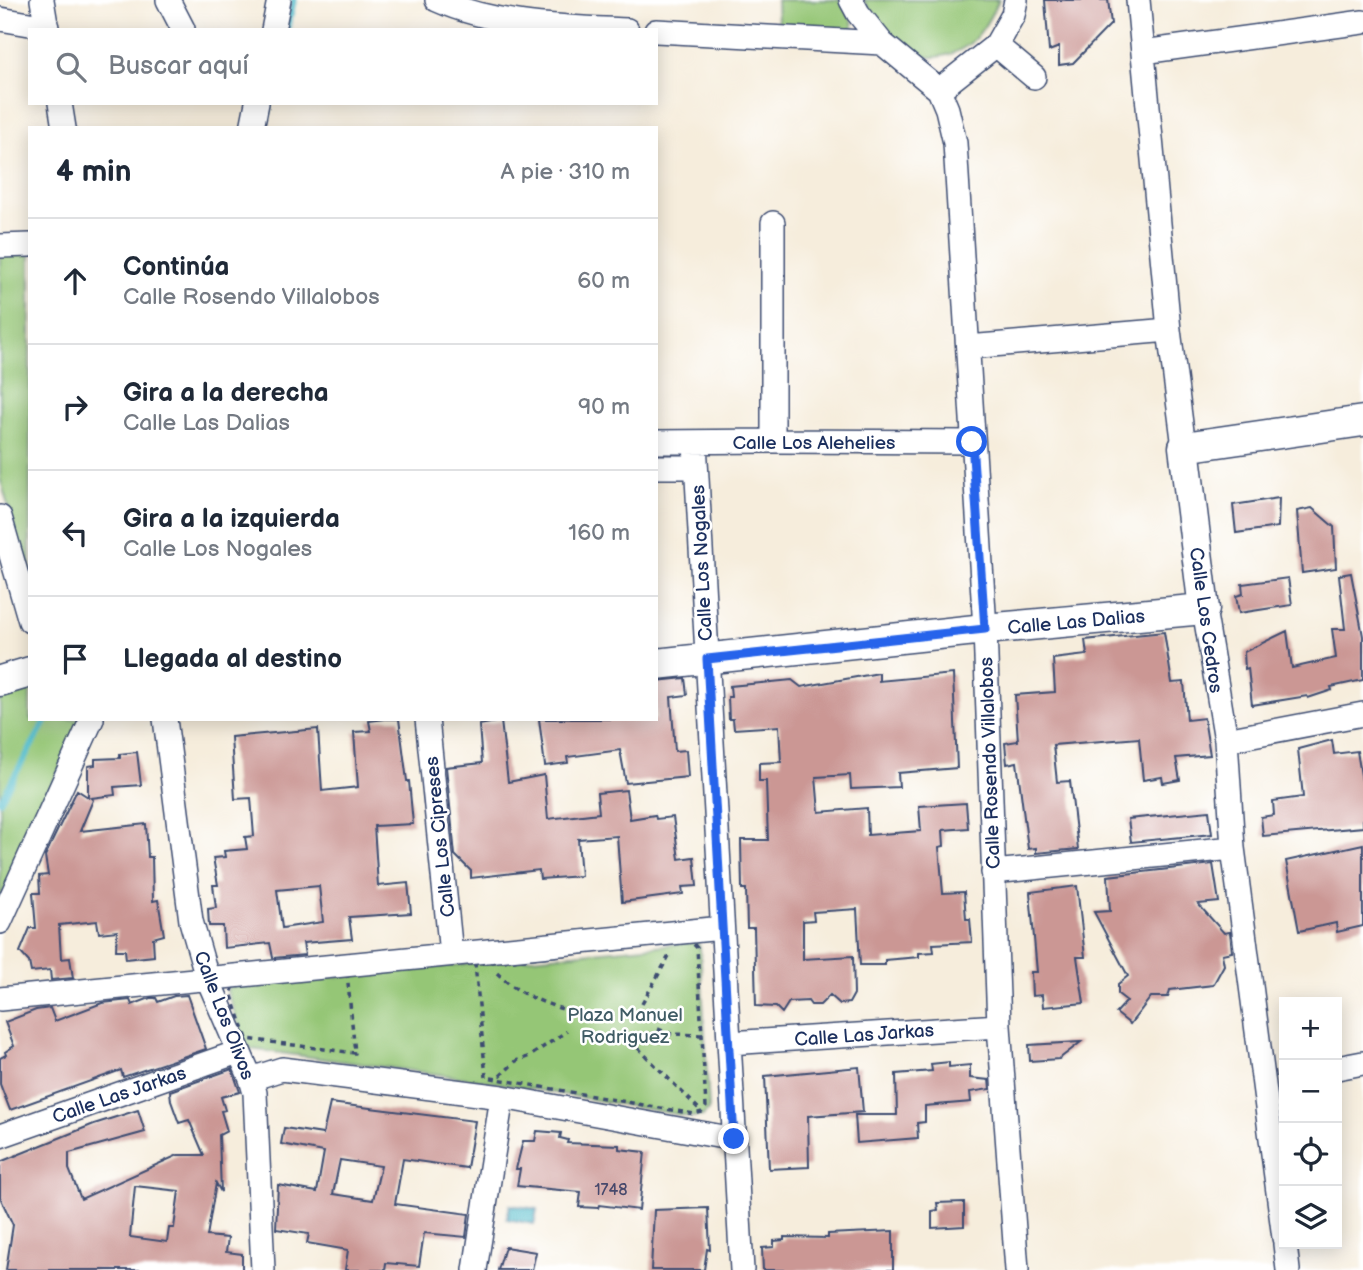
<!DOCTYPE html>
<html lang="es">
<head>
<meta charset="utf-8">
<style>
  :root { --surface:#fff; --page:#f6f6f7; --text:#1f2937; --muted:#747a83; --line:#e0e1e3 }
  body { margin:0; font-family:"Balsamiq Sans",sans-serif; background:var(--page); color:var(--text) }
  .controls { position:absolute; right:21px; bottom:21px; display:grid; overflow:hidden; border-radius:0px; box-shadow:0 4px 18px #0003 }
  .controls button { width:63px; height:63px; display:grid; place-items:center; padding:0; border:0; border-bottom:2px solid var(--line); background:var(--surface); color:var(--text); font:35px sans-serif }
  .stop { position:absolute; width:21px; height:21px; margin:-16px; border:5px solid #2563eb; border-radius:50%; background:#fff }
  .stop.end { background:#2563eb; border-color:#fff; box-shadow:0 2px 7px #0008 }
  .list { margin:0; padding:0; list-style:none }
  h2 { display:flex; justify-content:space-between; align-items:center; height:91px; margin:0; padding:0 28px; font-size:30px }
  h2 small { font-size:23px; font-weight:400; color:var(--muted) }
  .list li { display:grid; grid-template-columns:46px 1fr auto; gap:21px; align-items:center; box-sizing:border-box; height:126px; padding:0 28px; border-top:2px solid var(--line) }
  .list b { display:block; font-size:26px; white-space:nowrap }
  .list p { margin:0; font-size:23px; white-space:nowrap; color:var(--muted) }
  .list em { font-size:23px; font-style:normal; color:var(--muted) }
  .icon { flex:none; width:38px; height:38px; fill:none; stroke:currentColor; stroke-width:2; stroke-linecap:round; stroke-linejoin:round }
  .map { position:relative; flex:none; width:1363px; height:1270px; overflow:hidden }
  .search { position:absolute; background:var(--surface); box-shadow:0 4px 18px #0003; left:28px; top:28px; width:630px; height:77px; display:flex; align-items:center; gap:18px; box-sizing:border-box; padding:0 24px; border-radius:0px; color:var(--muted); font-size:26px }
  .panel { position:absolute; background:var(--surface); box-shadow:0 4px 18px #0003; left:28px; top:126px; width:630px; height:595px; border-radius:0px }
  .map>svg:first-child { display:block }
  .green { fill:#95c676; stroke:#587a6a; stroke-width:2 }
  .water { fill:#4ebac9; stroke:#347494; stroke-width:2 }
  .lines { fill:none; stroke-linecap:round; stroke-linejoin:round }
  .stream { stroke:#4ebac9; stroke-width:6 }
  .building { fill:#cb9794; fill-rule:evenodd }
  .minor-casing { stroke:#3c4c71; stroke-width:26 }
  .tertiary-casing { stroke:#3c4c71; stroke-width:33 }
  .path { stroke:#3c4c71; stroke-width:3.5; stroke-dasharray:5 5; stroke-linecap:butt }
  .minor { stroke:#fff; stroke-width:23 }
  .tertiary { stroke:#fff; stroke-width:30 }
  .route { stroke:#2563eb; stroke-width:9 }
  .labels { text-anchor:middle; stroke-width:5; stroke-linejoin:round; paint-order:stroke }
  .number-label { font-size:16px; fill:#47496c }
  .street-label { font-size:19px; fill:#1b2f5e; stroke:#fff }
  .park-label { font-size:19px; fill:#405c65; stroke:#fff }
</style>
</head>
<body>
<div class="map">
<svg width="1363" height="1270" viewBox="0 0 1363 1270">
  <rect width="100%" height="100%" fill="#fff"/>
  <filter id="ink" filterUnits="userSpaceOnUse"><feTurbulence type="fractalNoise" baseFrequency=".0143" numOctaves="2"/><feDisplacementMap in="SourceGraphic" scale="14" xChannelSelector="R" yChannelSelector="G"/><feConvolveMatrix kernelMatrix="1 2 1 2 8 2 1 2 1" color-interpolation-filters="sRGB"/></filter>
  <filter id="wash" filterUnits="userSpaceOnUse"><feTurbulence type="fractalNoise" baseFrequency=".00686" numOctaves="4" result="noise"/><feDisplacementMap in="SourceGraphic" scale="28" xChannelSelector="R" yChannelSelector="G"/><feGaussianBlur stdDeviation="1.57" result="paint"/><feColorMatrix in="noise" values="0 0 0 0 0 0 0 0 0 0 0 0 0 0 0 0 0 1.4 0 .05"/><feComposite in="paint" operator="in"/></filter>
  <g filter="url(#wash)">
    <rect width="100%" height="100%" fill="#f6eddc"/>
    <path class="green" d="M777 0H839L852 20 853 28 842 32 778 24Z
      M863 0H999C991 15 982 34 968 45 944 62 913 62 893 40 882 28 873 13 863 0Z
      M0 252H30V582L0 478Z
      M30 682V719H82L0 900V691Z
      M697 942 700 947 709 1109 703 1116 693 1117 480 1080 251 1049 245 1042 227 992 228 987Z"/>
    <path class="water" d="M510 1205 537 1209 534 1224 507 1219Z"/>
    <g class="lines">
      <path class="stream" d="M287 30 294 0
        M264 128 270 103
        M0 801 47 719"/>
    </g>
    <g id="blocks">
      <path class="building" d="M1045 0H1108L1111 24 1073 63 1059 65V47L1049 51Z
        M1279 498 1278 527 1236 533 1233 505Z
        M1312 508 1334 527 1336 568 1302 573 1297 511Z
        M1351 573 1363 636V680L1331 687 1332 690 1308 698 1307 696 1252 705 1248 668 1245 669 1244 652 1287 631 1292 668 1336 658 1332 629H1345L1339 575Z
        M1288 578 1292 605 1239 613 1236 596 1243 594 1242 584Z
        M1164 632 1172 683 1184 682 1187 720 1204 718 1210 755 1176 758 1180 780 1163 783 1162 777 1143 780 1139 738 1053 745 1057 782 1070 781 1078 849 1036 853V848L1028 849 1017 762 1007 764 1005 743 1018 741 1015 695 1055 692 1053 659 1087 655 1085 640Z
        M879 673V681L953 674 957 768 898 773 899 787 851 789 850 775 816 777 819 812 867 808 868 835 921 831 919 806 966 803 968 828 943 830 944 846 939 847 943 893 964 892 966 919H970L972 942 933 944 934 952 919 953V957L885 960V965H860L857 909 813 912 814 920 803 921V959L853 956 854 994 849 1003 840 1004 830 995 820 1005H811L808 1001 789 1002 782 1013 776 1007 756 1006 754 928H747L746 889H742L741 840H768L766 781H759V763L781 762 779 726 734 729 733 719H729L728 697H731L730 686 792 680 801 687Z
        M685 678 687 695 671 697 675 751 686 750 688 777 626 783 620 750 567 757 568 763 545 766 539 719H656V681Z
        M385 719H399L407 781H409L413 824 374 826 378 886 408 883 411 913 349 917 352 939 303 943 305 955 273 958 270 943 224 948 223 926H209L208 909 216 908 213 885H218L213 858 225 857 224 851 247 849 245 837 254 836 251 798 235 799 231 737 318 729 322 791 358 787 354 732 371 731 369 721ZM319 886 323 922 282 928 277 890Z
        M501 721 508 782 544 775 548 819 599 813 597 793 626 790 630 819 655 815 656 819 673 817 679 859 694 857 697 886 682 887 683 894 622 902 617 836 578 839 581 876 540 879 539 870 471 878V871L455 855 446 767 482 763 479 725Z
        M1332 740 1334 754 1357 751 1363 787V827L1263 836 1261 817 1274 815 1273 801 1303 797 1298 749Z
        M137 752 141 785 114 787 115 795 91 798 93 800 80 831 146 824 148 857H152L153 901 158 900 164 935 153 938 154 956 126 959 125 950H116L117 931 99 933 97 921 59 925 61 959 70 958 73 978 51 980 50 970 31 972 29 962 20 952 30 928H36L33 893H40L39 876 48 875 45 856 77 790 88 797V766L95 765V759L120 758V754Z
        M1209 811 1212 834 1131 842 1128 819Z
        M1363 844V926L1337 932 1336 923 1299 931 1286 861Z
        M1213 864 1219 902 1198 904 1224 933 1230 932 1232 952 1222 954 1224 965 1213 985 1170 990 1168 997H1151L1130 1024 1116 1013 1127 1001 1118 994V984L1128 976 1094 912 1110 911 1108 876Z
        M1077 886 1085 957H1077L1084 1003 1043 1007 1042 995 1032 996 1031 972H1037L1030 892Z
        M187 995 206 1049 123 1077 121 1070 10 1110 0 1084V1058L6 1055 5 1052 14 1046 5 1022 36 1010 50 1008 55 1021 102 1003 130 1000 132 1005 150 998H156L158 1002 174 996Z
        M1081 1042 1059 1059 1030 1061 1029 1045Z
        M949 1062V1067L970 1065V1078L989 1080 990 1089 970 1092 971 1102 925 1106V1122L917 1123 918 1138 857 1143 855 1115H897L896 1074 932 1071 931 1064Z
        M859 1067 863 1112 808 1116 809 1167 769 1169 765 1076Z
        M232 1069 240 1092 221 1097 225 1110 221 1111 227 1131 219 1135 221 1192 216 1183 207 1236 228 1238 226 1252 242 1254V1270H6L13 1225 0 1197V1162L94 1124 138 1110 145 1132 69 1153V1169L81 1199 178 1155H204L189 1120 179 1123 171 1101 170 1091ZM135 1186 179 1191 174 1228H169L167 1242 130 1237Z
        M330 1103 475 1121 467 1168 403 1159 395 1204 469 1214 466 1237 424 1233 419 1266 386 1263 385 1270H345L348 1250 307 1243 309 1234 276 1229 278 1185 317 1192 324 1152 281 1144 284 1128 323 1134ZM340 1160 381 1166 373 1200 333 1194Z
        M537 1131 561 1133 560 1138 568 1140 567 1143 619 1145V1149L645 1152 639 1210 599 1205 598 1208 579 1207 581 1192 517 1186 520 1169H516L523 1141H535Z
        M964 1202V1226L932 1228V1211L938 1210 937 1203Z
        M708 1208 710 1250 707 1249 704 1270H651L654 1210Z
        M893 1231V1270H763L762 1248 774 1247V1241L784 1240V1237L828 1238V1234Z
        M505 1247 536 1252 532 1270H498Z"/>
    </g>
  </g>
  <g filter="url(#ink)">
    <use href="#blocks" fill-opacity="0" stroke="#3c4c71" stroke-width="2"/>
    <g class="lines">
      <g class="minor-casing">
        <path id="minor" d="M42 0 47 30
          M168 0 183 29
          M437 0C495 26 564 27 627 30
          M851 0 858 13 882 43 939 90 947 109 955 143 985 629 999 1026 1017 1270
          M1138 0 1169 330 1184 447
          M0 19 47 27
          M273 30 279 0
          M656 31 882 43
          M996 45 1034 77
          M1143 52 1363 22
          M939 90 996 45 1013 15 1016 0
          M60 103 64 128
          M252 128 257 103
          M773 223V441
          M0 246 30 245
          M968 347 1169 330
          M656 442 773 441 972 442
          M695 443 742 1270
          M656 467H696
          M0 517 30 621
          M1204 609 1226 740 1233 848 1284 1238
          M165 719 191 921 207 977 251 1079 255 1093 263 1270
          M427 719 451 954
          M1226 740 1363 714
          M993 872 1233 848
          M0 922 92 719
          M0 999 722 928
          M729 1043 999 1026
          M1337 1068 1363 1063
          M251 1079 282 1069 502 1097 734 1139
          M0 1136 238 1052
          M1285 1244 1288 1270
          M475 1270 502 1097"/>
      </g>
      <g class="tertiary-casing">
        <path id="tertiary" d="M656 664 985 629 1204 609 1184 447 1363 421
          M0 681 30 672"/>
      </g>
      <path class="path" d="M685 942H692L697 948 706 1107 702 1112 694 1114 486 1077 475 964Z
        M347 973 355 1053 247 1039 231 993 235 984Z
        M497 973C519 994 536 1000 565 1010
        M642 1004 670 954
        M658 1029 671 1034 701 1035
        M631 1041 701 1111
        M500 1076 516 1061 530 1056 567 1031"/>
      <use href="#minor" class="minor"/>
      <use href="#tertiary" class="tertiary"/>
    </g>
  </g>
  <g class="lines" filter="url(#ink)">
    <path class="route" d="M734 1139 707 659 985 629 972 442"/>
  </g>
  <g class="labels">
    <g class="number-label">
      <text x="611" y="1195">1748</text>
    </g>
    <g class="street-label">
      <text x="814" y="449">Calle Los Alehelies</text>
      <text transform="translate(701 563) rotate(-93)" y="7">Calle Los Nogales</text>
      <text transform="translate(1207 620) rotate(82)" y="7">Calle Los Cedros</text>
      <text transform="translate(1076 621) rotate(-5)" y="7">Calle Las Dalias</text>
      <text transform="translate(989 763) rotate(-92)" y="7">Calle Rosendo Villalobos</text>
      <text transform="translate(439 837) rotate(-96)" y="7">Calle Los Cipreses</text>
      <text transform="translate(225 1015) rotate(69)" y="7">Calle Los Olivos</text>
      <text transform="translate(864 1034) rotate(-4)" y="7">Calle Las Jarkas</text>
      <text transform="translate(119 1094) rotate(-19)" y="7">Calle Las Jarkas</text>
    </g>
    <g class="park-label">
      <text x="625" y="1021">Plaza Manuel<tspan x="625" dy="22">Rodriguez</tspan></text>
    </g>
  </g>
</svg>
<div class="controls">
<button>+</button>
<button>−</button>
<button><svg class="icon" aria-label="locate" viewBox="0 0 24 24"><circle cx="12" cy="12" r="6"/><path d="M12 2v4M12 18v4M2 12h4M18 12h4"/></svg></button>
<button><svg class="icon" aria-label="layers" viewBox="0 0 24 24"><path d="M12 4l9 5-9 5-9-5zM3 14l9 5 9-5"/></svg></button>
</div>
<div class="stop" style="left:972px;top:442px"></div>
<div class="stop end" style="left:734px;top:1139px"></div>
<div class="search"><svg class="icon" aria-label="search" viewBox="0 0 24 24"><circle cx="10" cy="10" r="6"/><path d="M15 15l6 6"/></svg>Buscar aquí</div>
<section class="panel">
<h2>4 min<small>A pie · 310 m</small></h2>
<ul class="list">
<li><svg class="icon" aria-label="ahead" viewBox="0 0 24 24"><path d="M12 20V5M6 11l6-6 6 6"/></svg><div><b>Continúa</b><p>Calle Rosendo Villalobos</p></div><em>60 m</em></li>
<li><svg class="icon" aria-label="right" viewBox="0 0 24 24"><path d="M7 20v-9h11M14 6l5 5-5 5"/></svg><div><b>Gira a la derecha</b><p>Calle Las Dalias</p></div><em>90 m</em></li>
<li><svg class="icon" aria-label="left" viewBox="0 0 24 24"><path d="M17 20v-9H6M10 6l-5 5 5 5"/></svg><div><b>Gira a la izquierda</b><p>Calle Los Nogales</p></div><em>160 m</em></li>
<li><svg class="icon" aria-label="arrive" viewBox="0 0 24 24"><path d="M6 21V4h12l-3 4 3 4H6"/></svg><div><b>Llegada al destino</b></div></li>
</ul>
</section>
</div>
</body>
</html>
